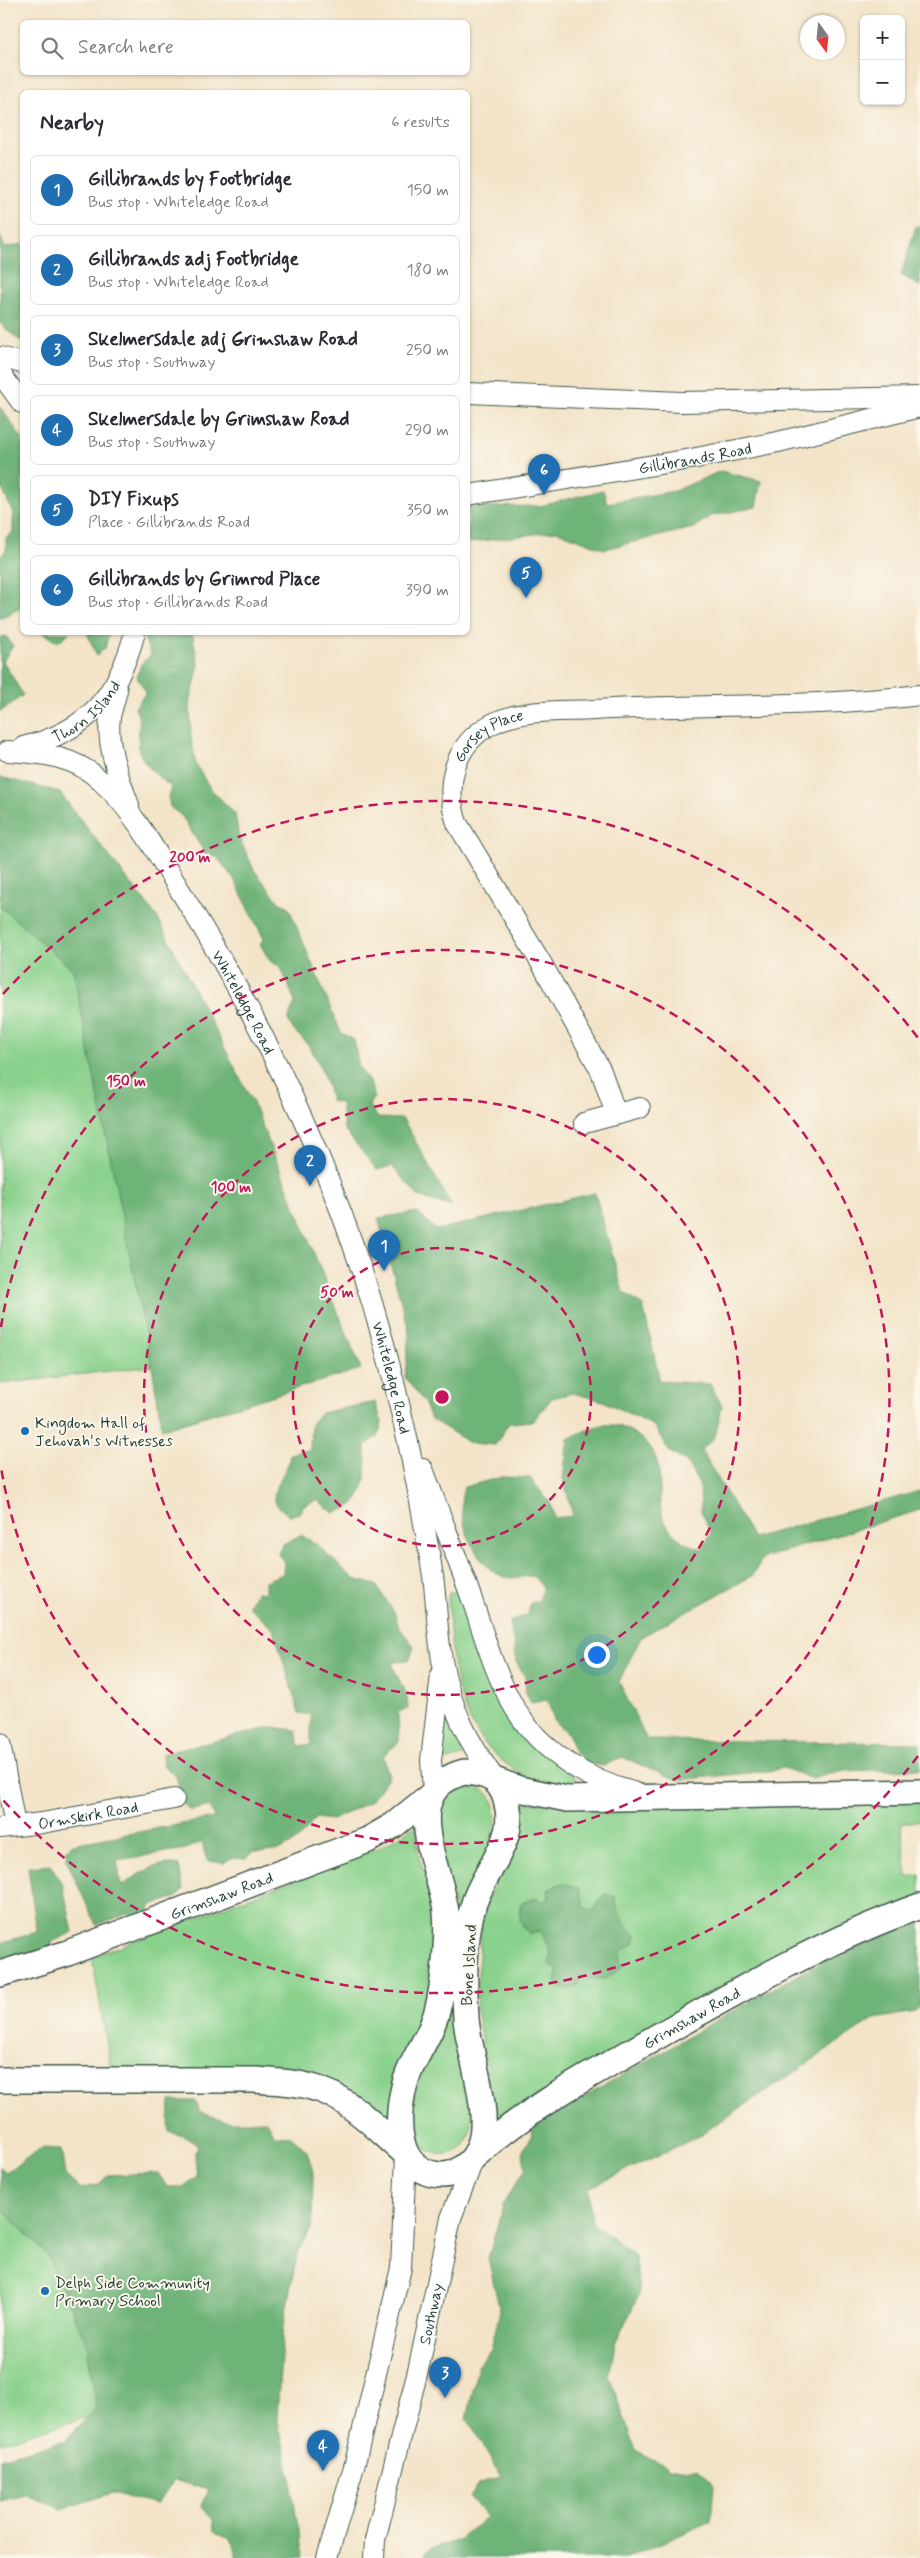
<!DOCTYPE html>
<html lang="en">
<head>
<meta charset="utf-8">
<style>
  :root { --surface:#fff; --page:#f2f2f3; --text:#2b2b33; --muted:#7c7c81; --line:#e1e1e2; --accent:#1f6fb2 }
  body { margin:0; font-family:Mynerve,sans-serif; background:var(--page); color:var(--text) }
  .controls { position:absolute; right:15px; top:15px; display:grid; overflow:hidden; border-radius:8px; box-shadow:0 1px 4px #0004 }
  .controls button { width:45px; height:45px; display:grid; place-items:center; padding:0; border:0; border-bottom:1px solid var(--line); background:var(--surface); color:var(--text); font:25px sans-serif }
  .compass { position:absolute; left:800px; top:15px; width:45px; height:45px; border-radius:50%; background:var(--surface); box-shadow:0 1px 4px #0004; rotate:165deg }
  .you { position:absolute; left:596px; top:1654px; width:18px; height:18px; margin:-12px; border:4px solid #fff; border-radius:50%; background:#1a73e8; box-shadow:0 0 0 8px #1a73e833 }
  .badge { display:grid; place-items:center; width:32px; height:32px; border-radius:50%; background:var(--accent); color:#fff; font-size:16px; font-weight:700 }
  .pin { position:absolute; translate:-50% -41px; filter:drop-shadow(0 1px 2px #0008) }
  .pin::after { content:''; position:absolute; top:26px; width:18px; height:15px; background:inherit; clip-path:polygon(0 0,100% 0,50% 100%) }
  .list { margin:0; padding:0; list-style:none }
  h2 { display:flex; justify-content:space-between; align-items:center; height:65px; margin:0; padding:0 20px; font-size:21px }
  h2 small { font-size:16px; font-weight:400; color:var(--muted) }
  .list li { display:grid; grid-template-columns:32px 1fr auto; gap:15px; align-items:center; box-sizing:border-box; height:70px; margin:0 10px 10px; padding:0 10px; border:1px solid var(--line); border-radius:8px }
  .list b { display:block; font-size:19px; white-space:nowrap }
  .list p { margin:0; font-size:16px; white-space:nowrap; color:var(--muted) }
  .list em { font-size:16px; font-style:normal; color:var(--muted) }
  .icon { flex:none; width:28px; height:28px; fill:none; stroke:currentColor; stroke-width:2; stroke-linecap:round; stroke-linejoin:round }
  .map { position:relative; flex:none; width:920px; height:2558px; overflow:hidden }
  .search { position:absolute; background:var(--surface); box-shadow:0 1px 4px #0004; left:20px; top:20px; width:450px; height:55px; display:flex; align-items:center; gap:12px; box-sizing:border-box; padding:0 18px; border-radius:8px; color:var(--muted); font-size:19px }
  .panel { position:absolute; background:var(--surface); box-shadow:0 1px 4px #0004; left:20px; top:90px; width:450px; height:545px; border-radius:8px }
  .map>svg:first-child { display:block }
  .green { fill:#89d18c; stroke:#548760 }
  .forest { fill:#6eb378; stroke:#467856 }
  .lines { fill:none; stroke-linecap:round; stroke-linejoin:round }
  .minor-casing { stroke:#3f564a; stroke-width:22 }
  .major-casing { stroke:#3f564a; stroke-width:28 }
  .minor { stroke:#fff; stroke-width:20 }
  .major { stroke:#fff; stroke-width:25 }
  .ring { fill:none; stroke:#c2185b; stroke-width:2.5; stroke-dasharray:9 6 }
  .poi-dot { fill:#1f6fb2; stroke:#fbf7ec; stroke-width:2 }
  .labels { text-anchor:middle; stroke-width:4; stroke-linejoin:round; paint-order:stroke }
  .street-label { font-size:16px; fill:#1f3d34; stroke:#fbf7ec }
  .poi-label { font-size:16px; fill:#1f3d34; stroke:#fbf7ec; text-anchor:start }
  .centre { fill:#c2185b; stroke:#fbf7ec; stroke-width:2.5 }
  .ring-label { font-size:15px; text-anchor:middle; font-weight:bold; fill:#c2185b; stroke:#fbf7ec; stroke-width:4; stroke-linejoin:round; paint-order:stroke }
</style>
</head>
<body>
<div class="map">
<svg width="920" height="2558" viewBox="0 0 920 2558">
  <rect width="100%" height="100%" fill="#fbf7ec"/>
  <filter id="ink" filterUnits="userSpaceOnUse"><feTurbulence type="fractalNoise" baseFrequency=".02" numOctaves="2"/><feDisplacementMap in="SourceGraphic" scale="10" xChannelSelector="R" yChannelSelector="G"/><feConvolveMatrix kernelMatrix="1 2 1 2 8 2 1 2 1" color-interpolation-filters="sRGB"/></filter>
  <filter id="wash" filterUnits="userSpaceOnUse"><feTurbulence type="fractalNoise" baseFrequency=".0096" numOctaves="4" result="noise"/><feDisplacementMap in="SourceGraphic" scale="20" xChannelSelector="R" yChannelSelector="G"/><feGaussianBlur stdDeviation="1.12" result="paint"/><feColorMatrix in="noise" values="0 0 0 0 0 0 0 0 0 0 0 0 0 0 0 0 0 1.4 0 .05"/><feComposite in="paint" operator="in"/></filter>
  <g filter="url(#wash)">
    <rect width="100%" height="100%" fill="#f3e4c9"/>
    <path class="green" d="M0 903 73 970 152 1366 0 1384Z
      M455 1591 459 1593 489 1673 577 1780 576 1789C564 1787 551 1786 539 1783 528 1780 518 1773 509 1766 453 1725 452 1662 448 1598L449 1593Z
      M449 1721 465 1755 445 1761 441 1756 444 1722Z
      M462 1787C532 1782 473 1888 461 1916L456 1913C451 1889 431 1822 441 1803 445 1794 454 1790 462 1787Z
      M920 1802V1820L901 1824 907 1877 920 1875V1896L515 2108 498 2120 495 2119 476 2009 481 1925 483 1912 521 1816 522 1803Z
      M414 1827 416 1829 419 1857 429 1887 436 1928 432 1996 389 2122 359 2101 111 2069 92 1957 381 1847Z
      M451 2005H454C454 2023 454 2041 460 2058 463 2066 468 2074 470 2083 472 2095 472 2112 471 2125 468 2168 411 2162 411 2119 411 2080 436 2040 451 2005Z
      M0 2196 50 2250 94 2347 102 2413 0 2443Z"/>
    <path class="forest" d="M916 226 920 227V286L901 275Z
      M0 236 5 248 22 244V341L16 338 0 323Z
      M0 407 22 438V607L0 619V557L6 550V538L13 532V513L0 484Z
      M721 471 761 481 756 507 711 516 693 528 604 549 557 531 468 543V507L541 506 603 490 607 503 674 491Z
      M43 633H69L58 642Z
      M87 633H109L105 648 97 656Z
      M142 633H192L199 665 190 703 191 738 196 765 210 788 235 814 239 837 254 870 280 903 288 906 341 1033 354 1040 359 1068 370 1083 374 1097 369 1105 378 1118 403 1119 452 1207 418 1196 392 1166 377 1170 344 1129 341 1103 331 1101C328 1085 318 1057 307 1044 297 1032 296 1036 288 1020L295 1002 281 967 270 961 260 944 264 939 234 879 216 856 207 857 182 816 170 807 168 796 172 788C161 778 142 765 139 750 136 733 144 725 135 708L146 692 137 678 141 664 151 655Z
      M6 636 13 646 3 661 23 695 0 712V637Z
      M0 777 59 792 157 917 253 1103 361 1369 162 1429 152 1366 73 970 0 906Z
      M595 1193 623 1292 643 1306 660 1381 710 1384 722 1406 715 1437 701 1450 753 1538 920 1491V1510L763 1558 752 1576 641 1637 619 1682 647 1740 920 1743V1769L839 1771 812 1779 784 1768 768 1771 678 1780 622 1757 603 1766 588 1764 574 1752 569 1735 555 1722 547 1700 531 1703 526 1694 525 1677 516 1662 510 1621 528 1615 530 1603 539 1601 543 1587 533 1576C526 1576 517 1578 510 1578 476 1574 454 1515 464 1487L502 1477 530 1478 551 1504 554 1518 573 1516 563 1478 568 1439C591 1428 607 1417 632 1432 680 1462 645 1497 670 1530 678 1541 690 1545 702 1549L711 1533 701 1511 700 1486 687 1463 669 1451 654 1426 603 1401 573 1393 552 1398 533 1421 509 1423 495 1445 470 1443 431 1419 424 1402 405 1378 409 1331 378 1218 417 1212 436 1230Z
      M375 1402 382 1422 378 1437 365 1445C367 1464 368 1495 349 1507 345 1510 339 1511 334 1513L317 1500 304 1505 299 1513 289 1516 274 1502C273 1479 288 1476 290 1455L300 1450 310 1451 311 1424 321 1413Z
      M301 1535 316 1544 354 1579 376 1585 394 1612 399 1627 414 1646 410 1659 392 1663C397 1680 409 1692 408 1709L398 1712 399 1742 383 1756 389 1776 371 1801 332 1820 315 1818C298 1844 286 1853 254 1852L245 1859 231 1858 224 1863 207 1861 202 1842 186 1849 117 1860 121 1886C139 1875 157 1860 179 1865L183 1890 177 1897 150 1905 149 1913 136 1917 130 1913 96 1925 66 1859 67 1849 73 1844 214 1818 210 1806 190 1811 183 1803 176 1776 163 1765 162 1754 272 1727 296 1730 299 1746 311 1744V1715L299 1713 274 1630 248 1606 256 1592 265 1593V1581L283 1574 284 1562 278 1554 283 1544Z
      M51 1865 63 1886 73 1932 52 1942 47 1956 0 1963V1943L37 1932 28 1867Z
      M559 1884H568L580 1889 584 1907 594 1911 604 1894 615 1896C617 1914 622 1923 636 1935L634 1944 620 1952 621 1968 605 1979 579 1978 578 1985 569 1990 561 1988 555 1980 558 1970 549 1966 551 1954 541 1931 529 1934 520 1921 521 1903 538 1898 542 1902 549 1898 548 1889Z
      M920 1921V2005L915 2012 874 2019 697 2137 589 2188 592 2223 635 2256 639 2295 615 2344 609 2376 636 2450 669 2469H697L714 2485 711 2521 627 2558H427L424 2552 459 2540 486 2517 470 2497 477 2485 501 2477 467 2419 478 2365 491 2349 500 2311 488 2259 503 2205 526 2168 522 2152 531 2138 532 2128 708 2025 830 1957Z
      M170 2101H196L200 2112 226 2121H266L274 2135 291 2136 307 2151 313 2172 312 2227 298 2250 283 2326 277 2417 290 2476 303 2558H237L231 2538 214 2532 213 2520 201 2506 208 2490 174 2480 158 2504 112 2493 62 2509 26 2495 0 2501V2458L66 2440 96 2408 87 2344 47 2255 0 2207V2167L6 2172 42 2148 61 2149 65 2175 80 2189 98 2185 108 2175 158 2173 167 2187H184L197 2176 195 2158 198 2145 183 2136 169 2132Z"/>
  </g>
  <g filter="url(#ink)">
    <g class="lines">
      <g class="minor-casing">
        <g id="minor">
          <path d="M0 357 22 363"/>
          <path d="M0 373 22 403"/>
          <path d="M468 393 682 402 920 397"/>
          <path id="s1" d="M468 495 691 459 778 442 920 407"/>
          <path d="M117 690C115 699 112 708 110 717 106 746 119 778 129 805"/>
          <path id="s2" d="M23 747C88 731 118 696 135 632"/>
          <path id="s3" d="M7 751C41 753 75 756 101 781 136 813 159 857 184 897 283 1056 360 1229 401 1412 414 1466 424 1521 433 1576 437 1605 437 1636 443 1665 451 1708 469 1743 494 1778"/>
          <path id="s4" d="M616 1114 601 1071 543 966 457 823C444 785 454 745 490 725 520 708 562 712 594 710 703 704 812 708 920 695"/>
          <path d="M584 1123 640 1108"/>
          <path d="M423 1469C438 1510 455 1552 470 1594 483 1631 494 1673 514 1707 540 1751 588 1781 636 1793"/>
          <path d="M0 1743 15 1826"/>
          <path d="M433 1791 431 1760 441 1675"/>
          <path id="s5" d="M0 1828 42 1823 174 1799"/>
          <path d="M327 2558 355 2463 401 2268 406 2156"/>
          <path id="s6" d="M374 2558 375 2540 419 2366 451 2218 474 2158"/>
        </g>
      </g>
      <g class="major-casing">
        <g id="major">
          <path d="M464 1772C491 1774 503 1780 508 1809 514 1842 484 1872 474 1903 463 1938 464 1981 466 2018 468 2057 503 2134 467 2164 460 2170 453 2175 443 2175 393 2175 395 2115 406 2080 412 2061 424 2045 432 2026 439 2009 442 1991 444 1972 446 1953 448 1932 446 1912 441 1867 395 1791 464 1772Z"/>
          <path d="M497 1781 519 1789 567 1799 920 1792"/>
          <path id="s7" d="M0 1974 65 1954 368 1840 394 1825 431 1795"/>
          <path d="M0 2080H256C278 2082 300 2082 321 2090 353 2102 379 2131 404 2152"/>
          <path id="s8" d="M476 2155C531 2105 596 2072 660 2035 744 1987 828 1939 920 1906"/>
        </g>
      </g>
      <use href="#minor" class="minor"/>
      <use href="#major" class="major"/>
    </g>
  </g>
  <g class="ring">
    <circle cx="442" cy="1397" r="149"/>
    <circle cx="442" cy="1397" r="298"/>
    <path d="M1 1327A447 447 0 1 1 1 1467"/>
    <path d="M918 1756A596 596 0 0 1 3 1800M3 994A596 596 0 0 1 918 1038"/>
  </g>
  <g class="poi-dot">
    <circle cx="25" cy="1431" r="5"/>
    <circle cx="45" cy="2291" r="5"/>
  </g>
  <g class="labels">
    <g class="street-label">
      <text dy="6" stroke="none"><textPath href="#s1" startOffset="230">Gillibrands Road</textPath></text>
      <text dy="6" stroke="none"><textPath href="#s2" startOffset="74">Thorn Island</textPath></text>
      <text dy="6" stroke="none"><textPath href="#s4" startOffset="438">Gorsey Place</textPath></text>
      <text dy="6" stroke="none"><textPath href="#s3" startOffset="365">Whiteledge Road</textPath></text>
      <text dy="6" stroke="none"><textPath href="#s3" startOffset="770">Whiteledge Road</textPath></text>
      <text dy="6" stroke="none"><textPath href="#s5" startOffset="89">Ormskirk Road</textPath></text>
      <text dy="6" stroke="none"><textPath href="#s7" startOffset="235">Grimshaw Road</textPath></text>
      <text transform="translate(468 1965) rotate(-87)" y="6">Bone Island</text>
      <text dy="6" stroke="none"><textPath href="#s8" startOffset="256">Grimshaw Road</textPath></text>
      <text dy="6" stroke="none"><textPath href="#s6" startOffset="251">Southway</textPath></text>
    </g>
    <g class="poi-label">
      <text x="35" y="1428">Kingdom Hall of<tspan x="35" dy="18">Jehovah's Witnesses</tspan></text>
      <text x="55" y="2288">Delph Side Community<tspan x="55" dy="18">Primary School</tspan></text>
    </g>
  </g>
  <circle cx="442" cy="1397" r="8" class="centre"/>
  <g class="ring-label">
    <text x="190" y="862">200 m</text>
    <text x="126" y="1086">150 m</text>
    <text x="231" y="1192">100 m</text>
    <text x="337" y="1297">50 m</text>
  </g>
</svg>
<div class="controls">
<button>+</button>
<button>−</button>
</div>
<svg class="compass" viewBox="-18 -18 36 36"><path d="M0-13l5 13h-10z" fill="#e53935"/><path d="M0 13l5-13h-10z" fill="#7c7c81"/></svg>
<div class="you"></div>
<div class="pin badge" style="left:384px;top:1271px">1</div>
<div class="pin badge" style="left:310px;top:1186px">2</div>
<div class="pin badge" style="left:445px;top:2398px">3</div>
<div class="pin badge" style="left:323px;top:2471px">4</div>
<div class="pin badge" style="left:526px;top:598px">5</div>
<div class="pin badge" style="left:544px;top:495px">6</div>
<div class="search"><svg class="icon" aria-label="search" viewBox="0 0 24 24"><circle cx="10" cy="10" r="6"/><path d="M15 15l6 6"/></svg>Search here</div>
<section class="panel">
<h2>Nearby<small>6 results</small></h2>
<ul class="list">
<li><span class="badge">1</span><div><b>Gillibrands by Footbridge</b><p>Bus stop · Whiteledge Road</p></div><em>150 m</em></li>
<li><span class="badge">2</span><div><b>Gillibrands adj Footbridge</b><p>Bus stop · Whiteledge Road</p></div><em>180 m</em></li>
<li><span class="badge">3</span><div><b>Skelmersdale adj Grimshaw Road</b><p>Bus stop · Southway</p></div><em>250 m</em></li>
<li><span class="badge">4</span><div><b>Skelmersdale by Grimshaw Road</b><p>Bus stop · Southway</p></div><em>290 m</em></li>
<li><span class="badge">5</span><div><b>DIY Fixups</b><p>Place · Gillibrands Road</p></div><em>350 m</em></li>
<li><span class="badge">6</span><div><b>Gillibrands by Grimrod Place</b><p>Bus stop · Gillibrands Road</p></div><em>390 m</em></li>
</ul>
</section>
</div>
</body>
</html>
